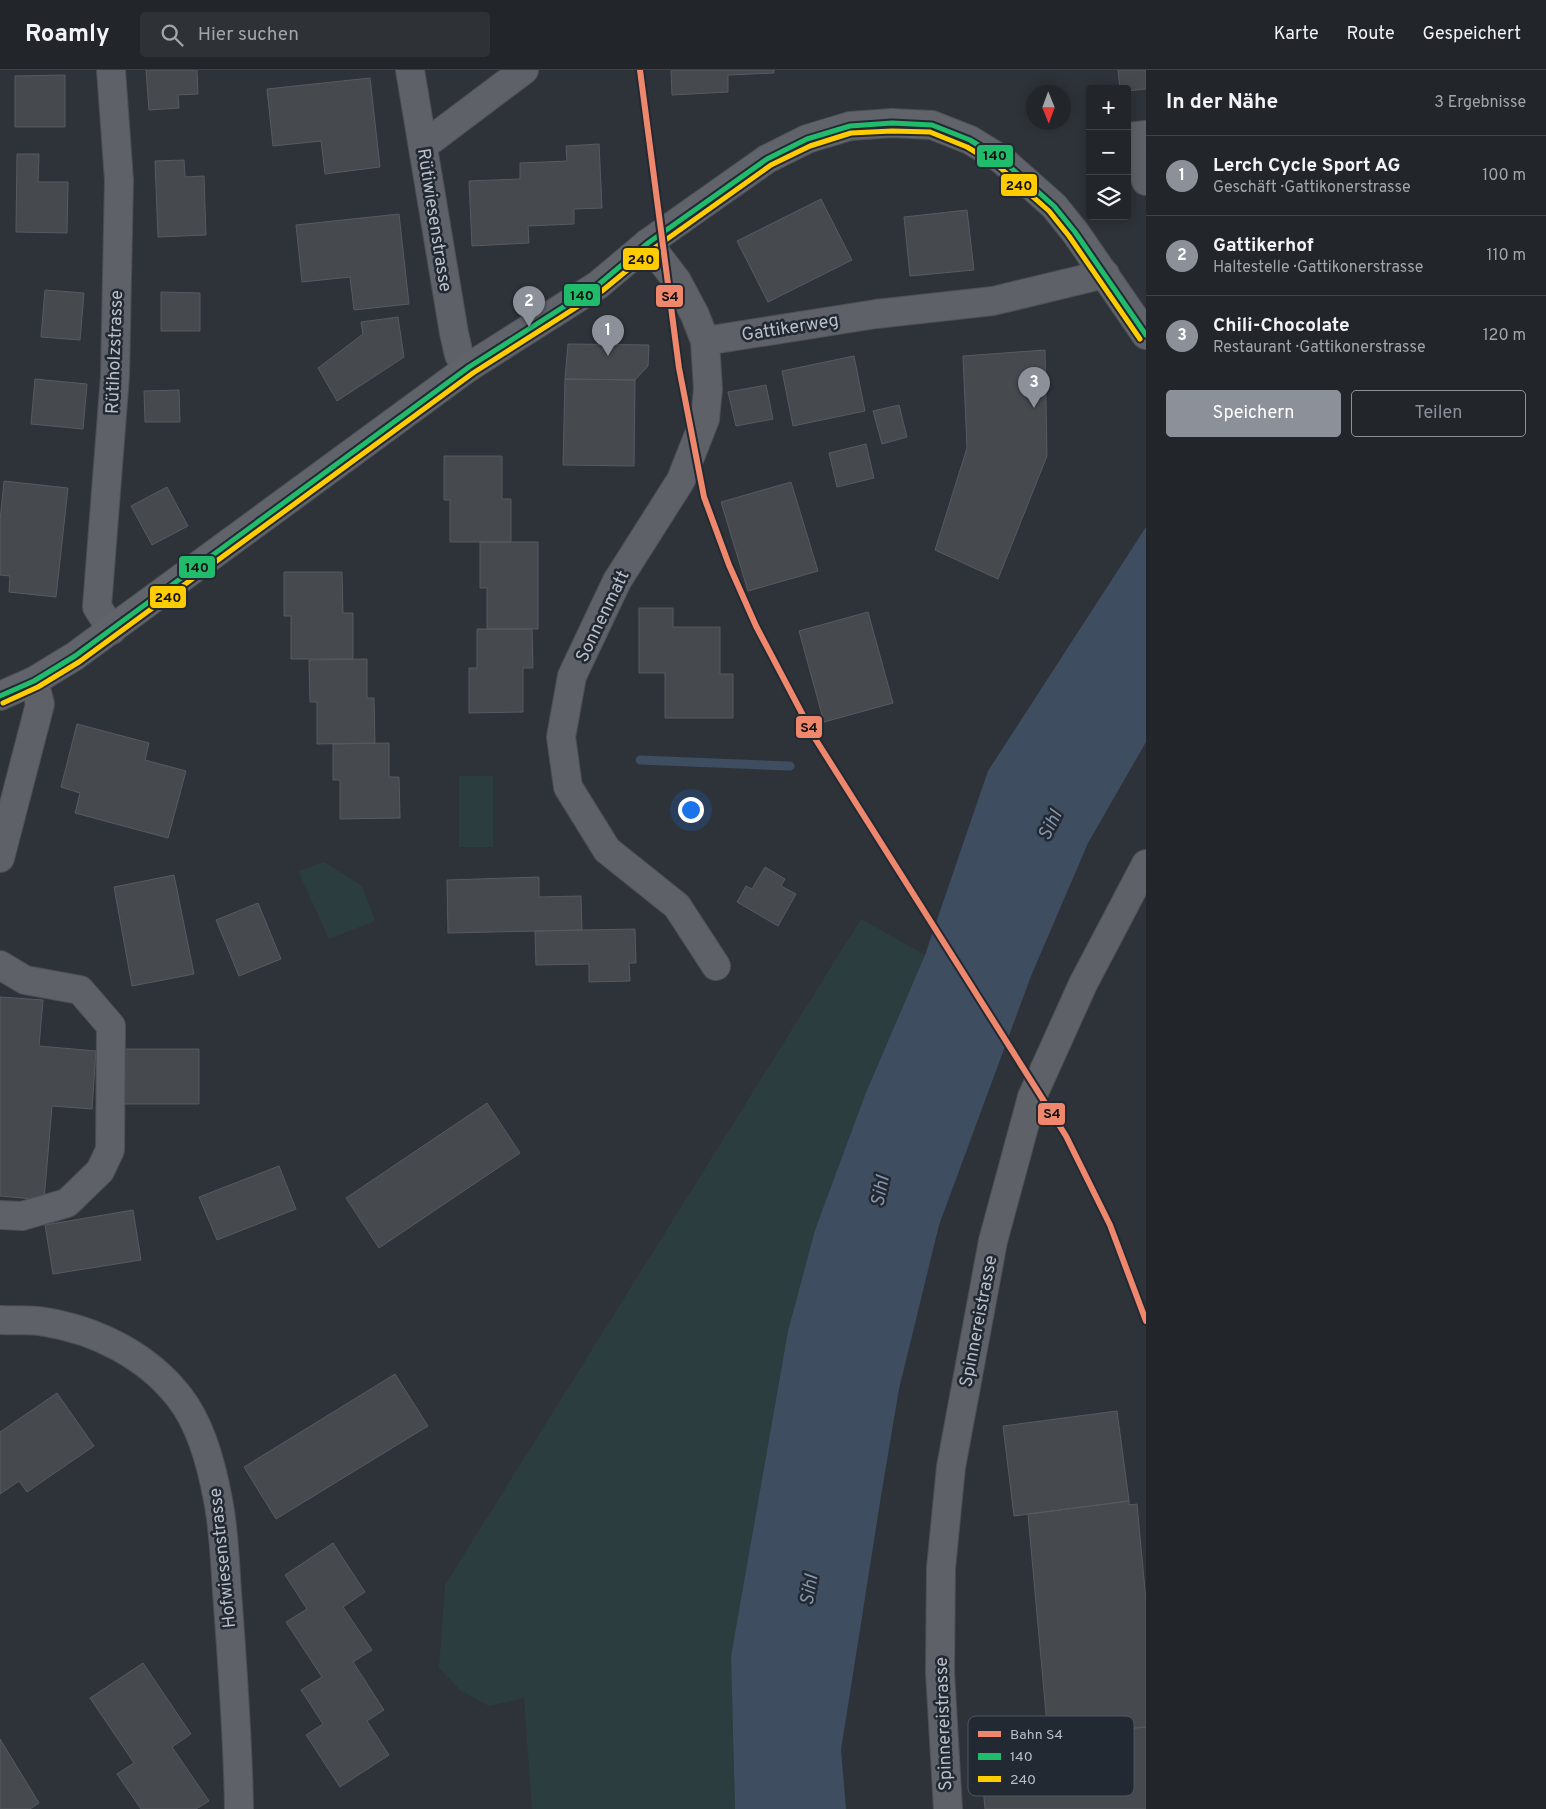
<!DOCTYPE html>
<html lang="de">
<head>
<meta charset="utf-8">
<style>
  :root { --surface:#22262b; --page:#2e3237; --text:#f1f3f6; --muted:#a2a5a9; --line:#3f4347; --accent:#8c9099 }
  body { margin:0; font-family:Overpass,sans-serif; background:var(--page); color:var(--text) }
  .controls { position:absolute; right:15px; top:15px; display:grid; overflow:hidden; border-radius:5px; box-shadow:0 2px 12px #0003 }
  .controls button { width:45px; height:45px; display:grid; place-items:center; padding:0; border:0; border-bottom:1px solid var(--line); background:var(--surface); color:var(--text); font:25px sans-serif }
  .compass { position:absolute; left:1026px; top:15px; width:45px; height:45px; border-radius:50%; background:var(--surface); box-shadow:0 2px 12px #0003; rotate:179deg }
  .you { position:absolute; left:690px; top:739px; width:18px; height:18px; margin:-12px; border:4px solid #fff; border-radius:50%; background:#1a73e8; box-shadow:0 0 0 8px #1a73e833 }
  .badge { display:grid; place-items:center; width:32px; height:32px; border-radius:50%; background:var(--accent); color:#fff; font-size:16px; font-weight:700 }
  .pin { position:absolute; translate:-50% -41px; filter:drop-shadow(0 1px 2px #0008) }
  .pin::after { content:''; position:absolute; top:26px; width:18px; height:15px; background:inherit; clip-path:polygon(0 0,100% 0,50% 100%) }
  .list { margin:0; padding:0; list-style:none }
  h2 { display:flex; justify-content:space-between; align-items:center; height:65px; margin:0; padding:0 20px; font-size:21px }
  h2 small { font-size:16px; font-weight:400; color:var(--muted) }
  .list li { display:grid; grid-template-columns:32px 1fr auto; gap:15px; align-items:center; box-sizing:border-box; height:80px; padding:0 20px; border-top:1px solid var(--line) }
  .list b { display:block; font-size:19px; white-space:nowrap }
  .list p { margin:0; font-size:16px; white-space:nowrap; color:var(--muted) }
  .list em { font-size:16px; font-style:normal; color:var(--muted) }
  .actions { display:flex; gap:10px; padding:15px 20px }
  .actions a { flex:1; padding:11px 0; border:1px solid var(--accent); border-radius:5px; text-align:center; font-size:18px; color:var(--accent) }
  .actions .main { background:var(--accent); color:#fff }
  .icon { flex:none; width:28px; height:28px; fill:none; stroke:currentColor; stroke-width:2; stroke-linecap:round; stroke-linejoin:round }
  .map { position:relative; flex:none; width:1146px; height:1739px; overflow:hidden }
  header { display:flex; align-items:center; gap:30px; box-sizing:border-box; height:70px; padding:0 25px; background:var(--surface); border-bottom:1px solid var(--line) }
  header strong { font-size:24px }
  nav { display:flex; gap:28px; margin-inline-start:auto; font-size:18px }
  .search { width:350px; height:45px; background:var(--page); display:flex; align-items:center; gap:12px; box-sizing:border-box; padding:0 18px; border-radius:5px; color:var(--muted); font-size:19px }
  main { display:flex }
  aside { flex:1; background:var(--surface) }
  .map>svg:first-child { display:block }
  .green { fill:#2c3d3f }
  .water { fill:#3f4d61 }
  .lines { fill:none; stroke-linecap:round; stroke-linejoin:round }
  .stream { stroke:#3f4d61; stroke-width:9 }
  .building { fill:#464a4f; stroke:#575a61 }
  .minor-casing { stroke:#4c4f54; stroke-width:30 }
  .major-casing { stroke:#4c4f56; stroke-width:30 }
  .minor { stroke:#5e6167; stroke-width:28 }
  .major { stroke:#606369; stroke-width:28 }
  .bus-1-casing { stroke:#222933; stroke-width:9 }
  .bus-2-casing { stroke:#222933; stroke-width:9 }
  .bus-1 { stroke:#20bc6c; stroke-width:5 }
  .bus-2 { stroke:#fc0; stroke-width:5 }
  .rail-1-casing { stroke:#222933; stroke-width:10 }
  .rail-1 { stroke:#ef876d; stroke-width:6 }
  .labels { text-anchor:middle; stroke-width:5; stroke-linejoin:round; paint-order:stroke }
  .street-label { font-size:18px; fill:#babfc9; stroke:#222933 }
  .water-label { font-size:19px; font-style:italic; fill:#8596ac; stroke:#222933 }
  .key { fill:#222933; stroke:#505660; stroke-width:1 }
  .key-label { font-size:14px; fill:#babfc9 }
  .line-badge { stroke:#222933; stroke-width:2 }
  .pale-badge-label { font-size:14px; text-anchor:middle; font-weight:bold; fill:#111 }
</style>
</head>
<body>
<header>
<strong>Roamly</strong>
<div class="search"><svg class="icon" aria-label="search" viewBox="0 0 24 24"><circle cx="10" cy="10" r="6"/><path d="M15 15l6 6"/></svg>Hier suchen</div>
<nav><a>Karte</a><a>Route</a><a>Gespeichert</a></nav>
</header>
<main>
<div class="map">
<svg width="1146" height="1739" viewBox="0 0 1146 1739">
  <rect width="100%" height="100%" fill="#2e3339"/>
  <path class="green" d="M459 706H493V777H459Z
    M324 792 362 816 375 851 329 869 298 801Z
    M861 849 925 885 865 1025 815 1160 788 1261 731 1586 735 1739H532L524 1628 489 1636 460 1620 439 1598 445 1515Z"/>
  <path class="water" d="M1146 457V672L1088 773 1031 906 939 1155 899 1319 881 1426 841 1680 846 1739H735L731 1586 788 1261 815 1160 865 1025 925 885 988 701Z"/>
  <g class="lines">
    <path class="stream" d="M640 690 790 696"/>
  </g>
  <path class="building" d="M146 0H197L198 24 178 25 179 38 149 40Z
    M671 0H774V3L728 5V22L672 25Z
    M1118 0H1146V19L1127 21V19H1120Z
    M65 5V57H15V6Z
    M370 8 380 97 325 104 321 71 273 76 267 19Z
    M599 74 602 138 574 139V154L528 156 529 173 472 176 469 111 520 109V93L567 91 566 76Z
    M17 84H39L38 112H68L67 163 16 162Z
    M184 90 185 107 204 106 206 165 158 167 155 91Z
    M821 129 852 190 768 232 737 171Z
    M967 140 974 200 910 206 904 147Z
    M399 144 409 234 354 240 350 207 302 212 296 155Z
    M45 220 84 223 80 270 41 267Z
    M161 222 200 223V261H161Z
    M398 247 404 287 337 331 318 298 363 264 361 252Z
    M568 274 649 275 648 296 635 310 565 309Z
    M1045 280 1047 386 998 509 935 480 967 378 963 286Z
    M854 286 865 341 793 356 782 301Z
    M35 309 87 314 83 359 31 354Z
    M565 309 635 310 634 396 563 395Z
    M766 315 773 349 736 356 728 322Z
    M179 320 180 352H145L144 321Z
    M899 335 907 367 882 374 873 341Z
    M866 374 874 408 837 417 829 383Z
    M444 386H502V429H511V472H450V430H444Z
    M4 411 68 418 56 527 9 522 10 506 0 505V451Z
    M791 412 818 501 748 521 721 432Z
    M167 417 188 456 152 475 131 436Z
    M480 472H538V559H487V518H480Z
    M284 502H342L343 543H353V589H291V546H284Z
    M639 538H673V557H720V604H733V648H665V603H639Z
    M868 542 893 633 824 652 799 561Z
    M477 559H532L533 598H523V642L469 643V598H477Z
    M367 589V628H374L375 673 317 674V632H310L309 590Z
    M77 654 149 673 145 690 186 701 168 768 75 743 80 723 61 717Z
    M389 673V707H399L400 748 340 749V710H333V674Z
    M765 797 785 809 781 816 796 824 778 856 737 832 746 816 752 819Z
    M174 805 194 904 132 916 114 817Z
    M539 807V827L581 826 582 860 448 863 447 810Z
    M258 833 281 889 239 906 216 850Z
    M635 859 636 893H629L630 911 589 912V894L536 895 535 861Z
    M0 927 43 930 39 976 96 981 92 1039 52 1036 44 1130 0 1126Z
    M119 979H199V1034H119Z
    M487 1033 520 1083 379 1178 346 1128Z
    M279 1096 296 1139 217 1170 199 1127Z
    M133 1140 141 1190 53 1204 45 1155Z
    M395 1304 428 1356 276 1449 244 1397Z
    M57 1323 94 1376 27 1422 19 1411 0 1424V1362Z
    M1117 1341 1129 1431 1014 1446 1003 1356Z
    M1129 1431V1435L1137 1434 1146 1531V1657L1048 1666 1028 1444Z
    M333 1473 365 1522 343 1537 372 1580 353 1592 384 1640 367 1651 389 1685 340 1717 306 1665 323 1654 301 1620 322 1607 286 1552 307 1539 285 1505Z
    M143 1593 191 1664 172 1677 209 1731 196 1739H141L117 1704 134 1693 90 1628Z
    M1146 1657V1739H985L979 1672Z
    M0 1669 39 1733 30 1739H0Z"/>
  <g class="lines">
    <g class="minor-casing">
      <path id="minor" d="M111 0 119 110 115 306 97 537 112 560
        M410 0 454 263 459 285 469 297
        M1146 65 1128 67 1146 111
        M423 76 524 0
        M648 173 677 211 695 245 705 271 708 319 705 349 681 410 617 511 572 606 561 667 568 717 607 780 677 836 716 896
        M705 271 876 244 993 231 1105 204
        M0 788 40 634 34 611
        M0 895 25 910 80 920 111 956 110 1080 100 1101 67 1133 22 1146 0 1145
        M0 1250C15 1251 31 1249 45 1252 96 1260 148 1286 180 1328 201 1355 212 1397 218 1430 225 1464 225 1501 228 1535 233 1603 238 1671 239 1739
        M948 1739 940 1602 941 1498 951 1397 993 1171 1032 1027 1083 914 1146 794"/>
    </g>
    <g class="major-casing">
      <path id="major" d="M0 626 34 611 75 586 469 297 598 215 648 173 767 89 807 69 850 56 892 53 932 55 970 70 1001 89 1054 136 1075 162 1146 265"/>
    </g>
    <use href="#minor" class="minor"/>
    <use href="#major" class="major"/>
    <g class="bus-1-casing">
      <path id="bus-1" d="M0 626 34 611 75 586 469 297 598 215 648 173 767 89 807 69 850 56 892 53 932 55 970 70 1001 89 1054 136 1075 162 1146 265"/>
    </g>
    <g class="bus-2-casing">
      <path id="bus-2" d="M3 633 38 617 79 592 473 303 602 221 653 179 771 95 810 76 851 63 892 61 930 62 967 77 997 95 1049 141 1069 166 1140 269"/>
    </g>
    <use href="#bus-1" class="bus-1"/>
    <use href="#bus-2" class="bus-2"/>
    <g class="rail-1-casing">
      <path id="rail-1" d="M640 0 679 298 704 427 729 495 756 556 816 670 1066 1066 1110 1155 1146 1251"/>
    </g>
    <use href="#rail-1" class="rail-1"/>
  </g>
  <g class="labels">
    <g class="street-label">
      <text transform="translate(435 150) rotate(81)" y="6">Rütiwiesenstrasse</text>
      <text transform="translate(790 257) rotate(-9)" y="6">Gattikerweg</text>
      <text transform="translate(114 282) rotate(-88)" y="6">Rütiholzstrasse</text>
      <text transform="translate(602 546) rotate(-64)" y="6">Sonnenmatt</text>
      <text transform="translate(978 1251) rotate(-79)" y="6">Spinnereistrasse</text>
      <text transform="translate(222 1488) rotate(-96)" y="6">Hofwiesenstrasse</text>
      <text transform="translate(943 1654) rotate(-92)" y="6">Spinnereistrasse</text>
    </g>
    <g class="water-label">
      <text transform="translate(1049 755) rotate(-64)" y="7">Sihl</text>
      <text transform="translate(879 1121) rotate(-79)" y="7">Sihl</text>
      <text transform="translate(808 1520) rotate(-80)" y="7">Sihl</text>
    </g>
  </g>
  <rect x="968" y="1646" width="166" height="80" rx="8" class="key"/>
  <rect x="978" y="1661" width="23" height="6" fill="#ef876d"/>
  <rect x="978" y="1683" width="23" height="7" fill="#20bc6c"/>
  <rect x="978" y="1706" width="23" height="6" fill="#fc0"/>
  <g class="key-label">
    <text x="1010" y="1669">Bahn S4</text>
    <text x="1010" y="1691">140</text>
    <text x="1010" y="1714">240</text>
  </g>
  <g class="line-badge">
    <rect x="976" y="74" width="38" height="24" rx="5" fill="#20bc6c"/>
    <rect x="1000" y="103" width="38" height="24" rx="5" fill="#fc0"/>
    <rect x="622" y="177" width="38" height="24" rx="5" fill="#fc0"/>
    <rect x="563" y="213" width="38" height="24" rx="5" fill="#20bc6c"/>
    <rect x="655" y="214" width="29" height="24" rx="5" fill="#ef876d"/>
    <rect x="178" y="485" width="38" height="24" rx="5" fill="#20bc6c"/>
    <rect x="149" y="515" width="38" height="24" rx="5" fill="#fc0"/>
    <rect x="795" y="645" width="28" height="24" rx="5" fill="#ef876d"/>
    <rect x="1037" y="1032" width="29" height="24" rx="5" fill="#ef876d"/>
  </g>
  <g class="pale-badge-label">
    <text x="995" y="90">140</text>
    <text x="1019" y="120">240</text>
    <text x="641" y="194">240</text>
    <text x="582" y="230">140</text>
    <text x="670" y="231">S4</text>
    <text x="197" y="502">140</text>
    <text x="168" y="532">240</text>
    <text x="809" y="662">S4</text>
    <text x="1052" y="1048">S4</text>
  </g>
</svg>
<div class="controls">
<button>+</button>
<button>−</button>
<button><svg class="icon" aria-label="layers" viewBox="0 0 24 24"><path d="M12 4l9 5-9 5-9-5zM3 14l9 5 9-5"/></svg></button>
</div>
<svg class="compass" viewBox="-18 -18 36 36"><path d="M0-13l5 13h-10z" fill="#e53935"/><path d="M0 13l5-13h-10z" fill="#a2a5a9"/></svg>
<div class="you"></div>
<div class="pin badge" style="left:608px;top:286px">1</div>
<div class="pin badge" style="left:529px;top:257px">2</div>
<div class="pin badge" style="left:1034px;top:338px">3</div>
</div>
<aside>
<h2>In der Nähe<small>3 Ergebnisse</small></h2>
<ul class="list">
<li><span class="badge">1</span><div><b>Lerch Cycle Sport AG</b><p>Geschäft · Gattikonerstrasse</p></div><em>100 m</em></li>
<li><span class="badge">2</span><div><b>Gattikerhof</b><p>Haltestelle · Gattikonerstrasse</p></div><em>110 m</em></li>
<li><span class="badge">3</span><div><b>Chili-Chocolate</b><p>Restaurant · Gattikonerstrasse</p></div><em>120 m</em></li>
</ul>
<div class="actions"><a class="main">Speichern</a><a>Teilen</a></div>
</aside>
</main>
</body>
</html>
